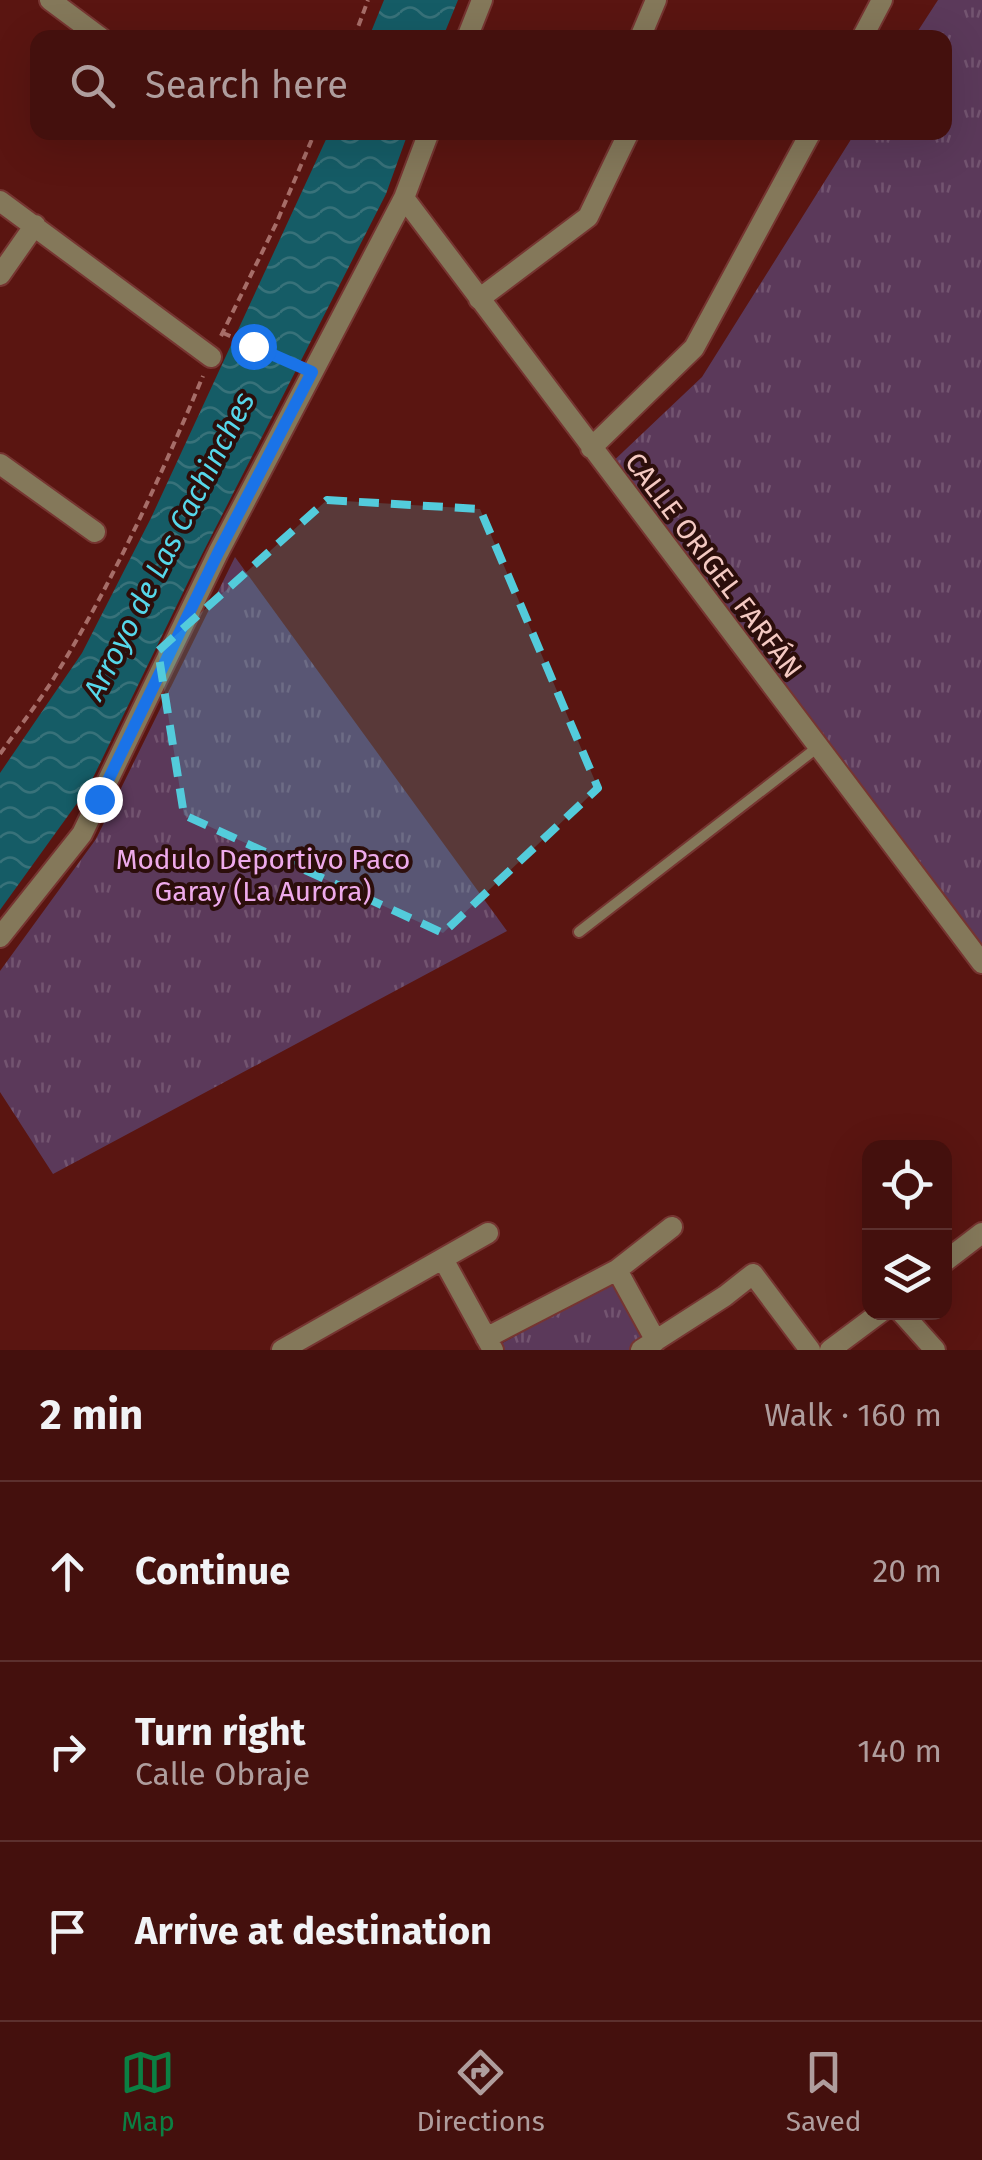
<!DOCTYPE html>
<html lang="en">
<head>
<meta charset="utf-8">
<style>
  :root { --surface:#44100d; --page:#4e1e1b; --text:#f1f3f6; --muted:#af9d9d; --line:#5c302e; --accent:#0b8043 }
  body { margin:0; font-family:"Fira Sans",sans-serif; background:var(--page); color:var(--text) }
  .controls { position:absolute; right:30px; bottom:30px; display:grid; overflow:hidden; border-radius:20px; box-shadow:0 10px 40px #0002 }
  .controls button { width:90px; height:90px; display:grid; place-items:center; padding:0; border:0; border-bottom:2px solid var(--line); background:var(--surface); color:var(--text); font:50px sans-serif }
  .stop { position:absolute; width:30px; height:30px; margin:-22px; border:8px solid #1a73e8; border-radius:50%; background:#fff }
  .stop.end { background:#1a73e8; border-color:#fff; box-shadow:0 2px 10px #0008 }
  .list { margin:0; padding:0; list-style:none }
  h2 { display:flex; justify-content:space-between; align-items:center; height:130px; margin:0; padding:0 40px; font-size:42px }
  h2 small { font-size:32px; font-weight:400; color:var(--muted) }
  .list li { display:grid; grid-template-columns:65px 1fr auto; gap:30px; align-items:center; box-sizing:border-box; height:180px; padding:0 40px; border-top:2px solid var(--line) }
  .list b { display:block; font-size:38px; white-space:nowrap }
  .list p { margin:0; font-size:32px; white-space:nowrap; color:var(--muted) }
  .list em { font-size:32px; font-style:normal; color:var(--muted) }
  .icon { flex:none; width:55px; height:55px; fill:none; stroke:currentColor; stroke-width:2; stroke-linecap:round; stroke-linejoin:round }
  .map { position:relative; flex:none; width:982px; height:1350px; overflow:hidden }
  .search { position:absolute; background:var(--surface); box-shadow:0 10px 40px #0002; left:30px; right:30px; top:30px; height:110px; display:flex; align-items:center; gap:25px; box-sizing:border-box; padding:0 35px; border-radius:20px; color:var(--muted); font-size:38px }
  .sheet { height:670px; background:var(--surface) }
  nav { display:flex; justify-content:space-around; align-items:center; box-sizing:border-box; height:140px; border-top:2px solid var(--line); background:var(--surface); font-size:28px; color:var(--muted) }
  nav a { display:grid; justify-items:center; gap:5px }
  nav .on { color:var(--accent) }
  .map>svg:first-child { display:block }
  .park { fill:url(#park-tufts) }
  .water { fill:url(#water-waves) }
  .lines { fill:none; stroke-linecap:round; stroke-linejoin:round }
  .service-casing { stroke:#763531; stroke-width:14 }
  .minor-casing { stroke:#763531; stroke-width:24 }
  .path { stroke:#a66d68; stroke-width:4; stroke-dasharray:8 5; stroke-linecap:butt }
  .service { stroke:#84785a; stroke-width:10 }
  .minor { stroke:#84785a; stroke-width:20 }
  .route { stroke:#1a73e8; stroke-width:12 }
  .marked { fill:#53cbdb; fill-opacity:0.2; stroke:#53cbdb; stroke-width:8; stroke-dasharray:20 12; stroke-linejoin:round }
  .labels { text-anchor:middle; stroke-width:8; stroke-linejoin:round; paint-order:stroke }
  .street-label { font-size:28px; fill:#f4c9c2; stroke:#2c0e0b }
  .park-label { font-size:28px; fill:#eeaaeb; stroke:#2c0e0b }
  .water-label { font-size:30px; font-style:italic; fill:#56d7ea; stroke:#2c0e0b }
</style>
</head>
<body>
<div class="map">
<svg width="982" height="1350" viewBox="0 0 982 1350">
  <defs>
    <pattern id="park-tufts" width="24" height="20" patternUnits="userSpaceOnUse" patternTransform="scale(2.5)"><rect width="24" height="20" fill="#5b395a"/><path d="M3 7l-1-3M5 7V3M7 7l1-3M15 17l-1-3M17 17v-4M19 17l1-3" fill="none" stroke="#735470"/></pattern>
    <pattern id="water-waves" width="16" height="10" patternUnits="userSpaceOnUse" patternTransform="scale(2.5)"><rect width="16" height="10" fill="#155c66"/><path d="M0 5q4-4 8 0t8 0" fill="none" stroke="#38727a"/></pattern>
  </defs>
  <rect width="100%" height="100%" fill="#5a1511"/>
  <path class="park" d="M938 0H982V963L606 468 702 377 855 133 944 132V38L914 37Z
    M235 557 507 931 53 1174 0 1092V971L96 839Z
    M620 1277 651 1344 640 1350H502L499 1345Z"/>
  <path class="water" d="M384 0H458L443 37H369Z
    M329 133H408L386 194 193 572 88 788 0 910V773L82 653 151 518Z"/>
  <g class="lines">
    <g class="service-casing">
      <path id="service" d="M579 932 818 747"/>
    </g>
    <g class="minor-casing">
      <path id="minor" d="M50 0 101 38
        M467 38 482 0
        M640 38 656 0
        M862 38 882 0
        M404 198 982 963
        M0 201 211 357
        M0 275 35 225
        M479 299 588 217 629 132
        M591 448 694 348 811 132
        M0 464 95 532
        M0 937 82 834 218 553 404 198 429 132
        M443 1259 493 1350
        M944 1262 982 1233
        M617 1270 656 1341
        M901 1312 935 1350
        M486 1338 617 1270 672 1227
        M282 1350 488 1233
        M641 1350 725 1296 753 1274 810 1350
        M830 1350 881 1312"/>
    </g>
    <path class="path" d="M354 38 368 0
      M223 333 294 364
      M221 336 276 224 315 132
      M0 754C19 727 40 701 57 673 115 578 160 478 203 376"/>
    <use href="#service" class="service"/>
    <use href="#minor" class="minor"/>
  </g>
  <g class="lines">
    <path class="route" d="M99 799 218 553 312 372 253 346"/>
  </g>
  <path class="marked" d="M327 500 480 509 598 788 443 933 184 815 158 651Z"/>
  <g class="labels">
    <g class="street-label">
      <text transform="translate(714 565) rotate(53)" y="10">CALLE ORIGEL FARFÁN</text>
    </g>
    <g class="park-label">
      <text x="263" y="869">Modulo Deportivo Paco<tspan x="263" dy="32">Garay (La Aurora)</tspan></text>
    </g>
    <g class="water-label">
      <text transform="translate(169 546) rotate(-63)" y="10">Arroyo de Las Cachinches</text>
    </g>
  </g>
</svg>
<div class="controls">
<button><svg class="icon" aria-label="locate" viewBox="0 0 24 24"><circle cx="12" cy="12" r="6"/><path d="M12 2v4M12 18v4M2 12h4M18 12h4"/></svg></button>
<button><svg class="icon" aria-label="layers" viewBox="0 0 24 24"><path d="M12 4l9 5-9 5-9-5zM3 14l9 5 9-5"/></svg></button>
</div>
<div class="stop" style="left:253px;top:346px"></div>
<div class="stop end" style="left:99px;top:799px"></div>
<div class="search"><svg class="icon" aria-label="search" viewBox="0 0 24 24"><circle cx="10" cy="10" r="6"/><path d="M15 15l6 6"/></svg>Search here</div>
</div>
<section class="sheet">
<h2>2 min<small>Walk · 160 m</small></h2>
<ul class="list">
<li><svg class="icon" aria-label="ahead" viewBox="0 0 24 24"><path d="M12 20V5M6 11l6-6 6 6"/></svg><div><b>Continue</b></div><em>20 m</em></li>
<li><svg class="icon" aria-label="right" viewBox="0 0 24 24"><path d="M7 20v-9h11M14 6l5 5-5 5"/></svg><div><b>Turn right</b><p>Calle Obraje</p></div><em>140 m</em></li>
<li><svg class="icon" aria-label="arrive" viewBox="0 0 24 24"><path d="M6 21V4h12l-3 4 3 4H6"/></svg><div><b>Arrive at destination</b></div></li>
</ul>
</section>
<nav>
<a class="on"><svg class="icon" aria-label="map" viewBox="0 0 24 24"><path d="M3 6l6-2 6 2 6-2v14l-6 2-6-2-6 2zM9 4v14M15 6v14"/></svg>Map</a>
<a><svg class="icon" aria-label="directions" viewBox="0 0 24 24"><path d="M12 3l9 9-9 9-9-9zM9 14v-3h6M13 9l2 2-2 2"/></svg>Directions</a>
<a><svg class="icon" aria-label="saved" viewBox="0 0 24 24"><path d="M7 4h10v16l-5-4-5 4z"/></svg>Saved</a>
</nav>
</body>
</html>
